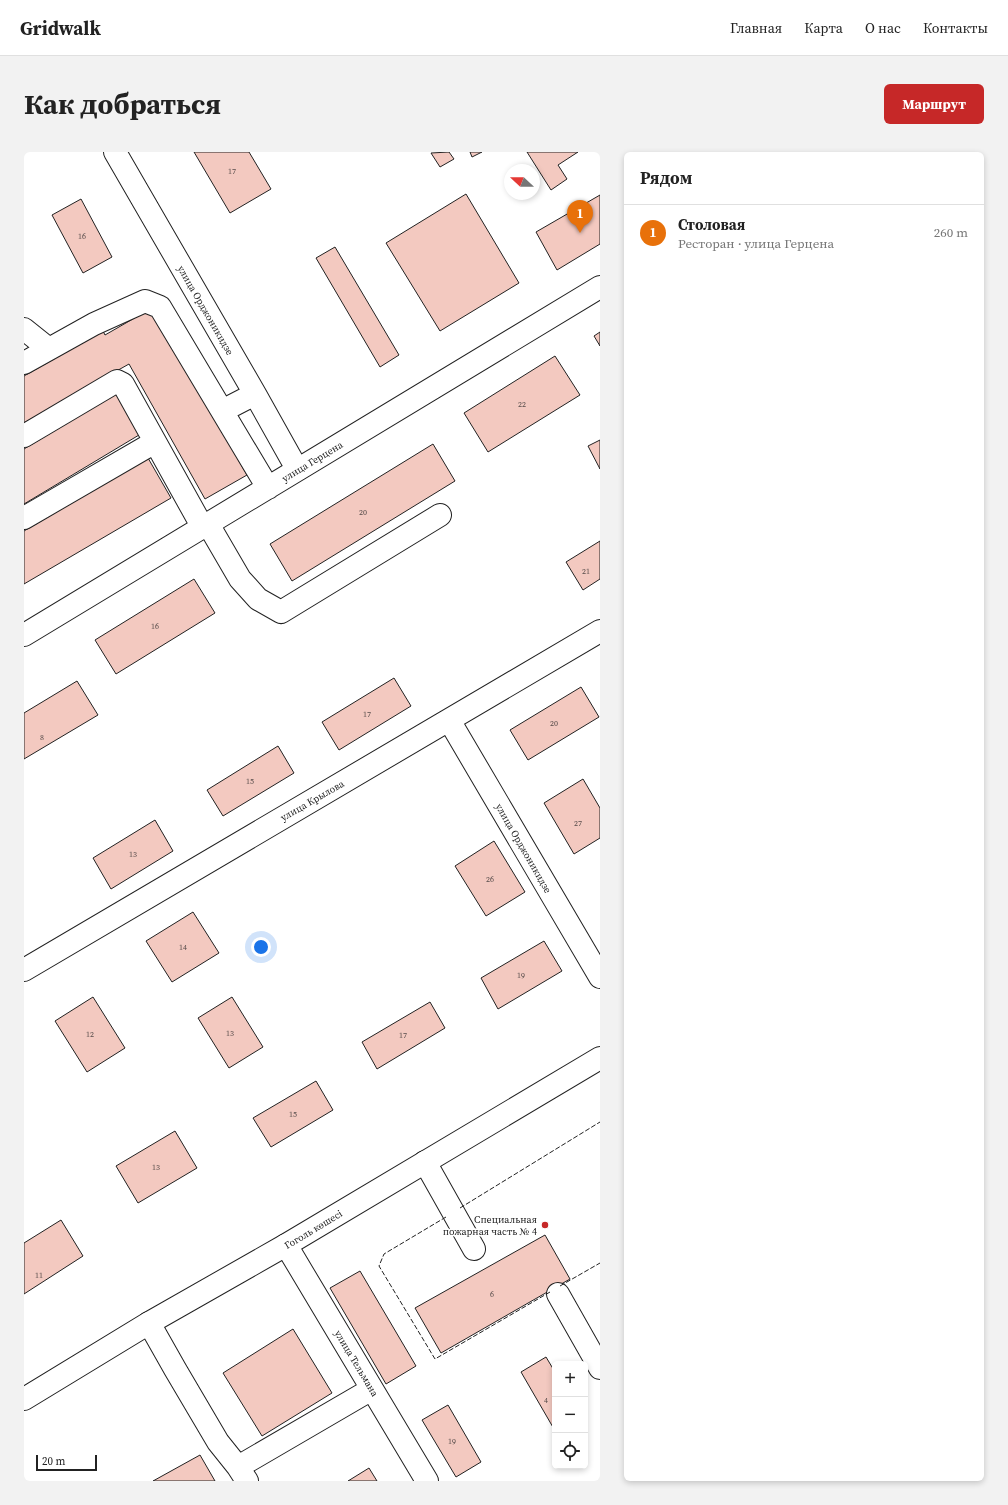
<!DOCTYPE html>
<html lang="ru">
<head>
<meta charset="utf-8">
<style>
  :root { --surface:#fff; --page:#f2f2f2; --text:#222; --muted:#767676; --line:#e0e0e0; --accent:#c62828 }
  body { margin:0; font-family:"Source Serif 4",serif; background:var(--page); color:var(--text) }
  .controls { position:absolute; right:12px; bottom:12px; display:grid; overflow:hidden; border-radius:6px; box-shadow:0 2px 6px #0003 }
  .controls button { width:36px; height:36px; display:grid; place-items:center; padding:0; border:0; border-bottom:1px solid var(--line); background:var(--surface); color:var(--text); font:20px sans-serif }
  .compass { position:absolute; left:480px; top:12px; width:36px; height:36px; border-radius:50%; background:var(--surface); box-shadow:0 2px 6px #0003; rotate:292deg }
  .scale { position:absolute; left:12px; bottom:10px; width:61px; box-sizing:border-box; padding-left:4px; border:2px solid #222; border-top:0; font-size:11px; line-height:14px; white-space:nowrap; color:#222; -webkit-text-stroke:3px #fff; paint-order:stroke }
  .you { position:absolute; left:237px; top:795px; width:14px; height:14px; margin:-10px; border:3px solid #fff; border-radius:50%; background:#1a73e8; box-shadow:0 0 0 6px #1a73e833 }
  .badge { display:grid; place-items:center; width:26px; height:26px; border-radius:50%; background:var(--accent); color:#fff; font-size:13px; font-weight:700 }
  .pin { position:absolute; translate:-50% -33px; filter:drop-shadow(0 1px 2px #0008) }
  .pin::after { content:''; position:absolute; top:21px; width:14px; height:12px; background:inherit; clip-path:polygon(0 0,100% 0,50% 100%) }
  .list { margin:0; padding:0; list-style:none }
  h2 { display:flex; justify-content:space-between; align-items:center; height:52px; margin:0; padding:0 16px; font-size:17px }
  h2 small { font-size:13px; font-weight:400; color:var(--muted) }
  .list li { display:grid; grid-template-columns:26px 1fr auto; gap:12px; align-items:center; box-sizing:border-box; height:56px; padding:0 16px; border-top:1px solid var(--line) }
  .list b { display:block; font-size:15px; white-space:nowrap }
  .list p { margin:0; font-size:13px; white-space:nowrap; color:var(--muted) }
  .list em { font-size:13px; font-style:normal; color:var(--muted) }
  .icon { flex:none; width:22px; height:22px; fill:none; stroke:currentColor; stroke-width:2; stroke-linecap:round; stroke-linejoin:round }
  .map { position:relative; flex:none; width:576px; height:1329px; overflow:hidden; border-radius:6px }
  header { display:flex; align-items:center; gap:24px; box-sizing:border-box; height:56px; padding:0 20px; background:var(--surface); border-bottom:1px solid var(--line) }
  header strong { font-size:19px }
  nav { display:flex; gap:22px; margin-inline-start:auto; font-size:14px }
  .intro { display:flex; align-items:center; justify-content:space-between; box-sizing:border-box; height:96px; padding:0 24px }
  h1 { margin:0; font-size:28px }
  .button { padding:10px 18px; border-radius:6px; background:var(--accent); color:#fff; font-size:14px; font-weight:700 }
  main { display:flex; gap:24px; padding:0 24px }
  aside { flex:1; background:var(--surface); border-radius:6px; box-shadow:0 2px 6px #0003 }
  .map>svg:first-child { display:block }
  .building { fill:#f3c9c0; stroke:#222 }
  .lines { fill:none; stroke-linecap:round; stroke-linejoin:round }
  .minor-casing { stroke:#222; stroke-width:24 }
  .major-casing { stroke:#222; stroke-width:24 }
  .minor { stroke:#fff; stroke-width:22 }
  .major { stroke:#fff; stroke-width:22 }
  .fence { stroke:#222; stroke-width:1; stroke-dasharray:5 2; stroke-linecap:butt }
  .poi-dot { fill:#c62828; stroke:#fff; stroke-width:1.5 }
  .labels { text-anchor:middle; stroke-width:3; stroke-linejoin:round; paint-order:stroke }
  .number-label { font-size:8px; fill:#564c4a }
  .street-label { font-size:10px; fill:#222; stroke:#fff }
  .poi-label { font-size:10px; fill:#222; stroke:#fff; text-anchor:end }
</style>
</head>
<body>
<header>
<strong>Gridwalk</strong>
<nav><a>Главная</a><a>Карта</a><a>О нас</a><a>Контакты</a></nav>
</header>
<div class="intro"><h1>Как добраться</h1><a class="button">Маршрут</a></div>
<main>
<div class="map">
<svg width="576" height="1329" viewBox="0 0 576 1329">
  <rect width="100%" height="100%" fill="#fff"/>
  <path class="building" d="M170 0H225L247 37 206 61Z
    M425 0 430 7 416 15 407 1Z
    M446 0H458L448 5Z
    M503 0H554L534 13 543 27 527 38Z
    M442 42 495 131 416 179 362 91Z
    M576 43V92L533 118 512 80Z
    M57 47 88 105 59 121 28 63Z
    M311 95 375 203 356 215 292 106Z
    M128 156 223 323 181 347 105 212 0 271V224L79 179 81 183Z
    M576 180V194L570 184Z
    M531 204 556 243 464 300 440 261Z
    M96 239 120 280 0 352V297Z
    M576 288V317L564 294Z
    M409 292 431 329 268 429 246 392Z
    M124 306 147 346 0 432V379Z
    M576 389V427L559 438 542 410Z
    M170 427 191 461 92 522 71 488Z
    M370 526 387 554 315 598 298 570Z
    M53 529 74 563 0 607V561Z
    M557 535 575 565 504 608 486 578Z
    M254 594 270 621 199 664 183 638Z
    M559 627 576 656V686L550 702 520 651Z
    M131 668 149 699 87 737 69 706Z
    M470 689 501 740 462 764 431 714Z
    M169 760 195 801 148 830 122 789Z
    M520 789 538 819 474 857 457 826Z
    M69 845 101 896 63 920 31 869Z
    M208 845 239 895 205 916 174 866Z
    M406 850 421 876 353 917 338 890Z
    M292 929 309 958 247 995 229 966Z
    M151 979 173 1016 114 1051 92 1014Z
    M37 1068 59 1104 0 1142V1091Z
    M521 1083 546 1127 417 1201 391 1156Z
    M336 1119 392 1214 362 1232 306 1136Z
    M269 1177 308 1241 238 1284 199 1221Z
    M522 1205 531 1220 530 1277 497 1220Z
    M424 1253 457 1310 432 1325 398 1268Z
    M176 1303 191 1329H129Z
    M345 1316 353 1329H324Z"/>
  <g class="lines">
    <g class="minor-casing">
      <path id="minor" d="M91 0 231 242 273 317
        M0 177 25 197
        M0 211 70 172 121 149 136 155 244 336
        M198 259 231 242
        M0 284 93 229 99 232 179 376
        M0 366 131 290
        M184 372 216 427 234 447 257 460 416 363
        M0 483 576 135
        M425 568 576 825
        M0 818 576 479
        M401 1010 450 1097
        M262 1093 403 1329
        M534 1142 576 1216
        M125 1171 151 1217 194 1290 214 1315 223 1329
        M214 1315 348 1237"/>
    </g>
    <g class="major-casing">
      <path id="major" d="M0 1247 125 1171 262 1093 576 906"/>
    </g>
    <use href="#minor" class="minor"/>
    <use href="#major" class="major"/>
    <path class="fence" d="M436 1056 576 970
      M422 1065 360 1102 355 1114 411 1207 526 1140
      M536 1134 576 1111"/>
  </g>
  <circle class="poi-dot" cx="521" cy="1073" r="4"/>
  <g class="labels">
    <g class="number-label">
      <text x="208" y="22">17</text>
      <text x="58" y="87">16</text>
      <text x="498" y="255">22</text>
      <text x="339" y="363">20</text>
      <text x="562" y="422">21</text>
      <text x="131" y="477">16</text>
      <text x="343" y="565">17</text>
      <text x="530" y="574">20</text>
      <text x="18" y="588">8</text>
      <text x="226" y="632">15</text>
      <text x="554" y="674">27</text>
      <text x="109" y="705">13</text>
      <text x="466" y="730">26</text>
      <text x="159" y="798">14</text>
      <text x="497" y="826">19</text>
      <text x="206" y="884">13</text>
      <text x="66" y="885">12</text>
      <text x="379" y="886">17</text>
      <text x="269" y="965">15</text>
      <text x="132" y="1018">13</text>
      <text x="15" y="1126">11</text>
      <text x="468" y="1145">6</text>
      <text x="522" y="1251">4</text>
      <text x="428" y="1292">19</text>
    </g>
    <g class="street-label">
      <text transform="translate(182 158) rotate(60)" y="4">улица Орджоникидзе</text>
      <text transform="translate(288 309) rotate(-31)" y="4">улица Герцена</text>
      <text transform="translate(288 648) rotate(-30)" y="4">улица Крылова</text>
      <text transform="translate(500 696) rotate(60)" y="4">улица Орджоникидзе</text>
      <text transform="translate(289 1077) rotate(-31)" y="4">Гоголь көшесі</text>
      <text transform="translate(333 1211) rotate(59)" y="4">улица Тельмана</text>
    </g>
    <g class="poi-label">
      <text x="513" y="1071">Специальная<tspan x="513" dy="12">пожарная часть № 4</tspan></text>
    </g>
  </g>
</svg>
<div class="controls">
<button>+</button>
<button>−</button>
<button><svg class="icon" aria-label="locate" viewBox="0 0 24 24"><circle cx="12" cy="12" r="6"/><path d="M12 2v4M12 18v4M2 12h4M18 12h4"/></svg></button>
</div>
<svg class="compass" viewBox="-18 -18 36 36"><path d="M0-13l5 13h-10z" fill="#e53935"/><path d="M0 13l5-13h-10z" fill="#767676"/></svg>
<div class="scale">20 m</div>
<div class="you"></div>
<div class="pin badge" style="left:556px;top:81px;background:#e8710a">1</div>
</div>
<aside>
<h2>Рядом<small></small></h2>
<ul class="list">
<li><span class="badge" style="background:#e8710a">1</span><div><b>Столовая</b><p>Ресторан · улица Герцена</p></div><em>260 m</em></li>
</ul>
</aside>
</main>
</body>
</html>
